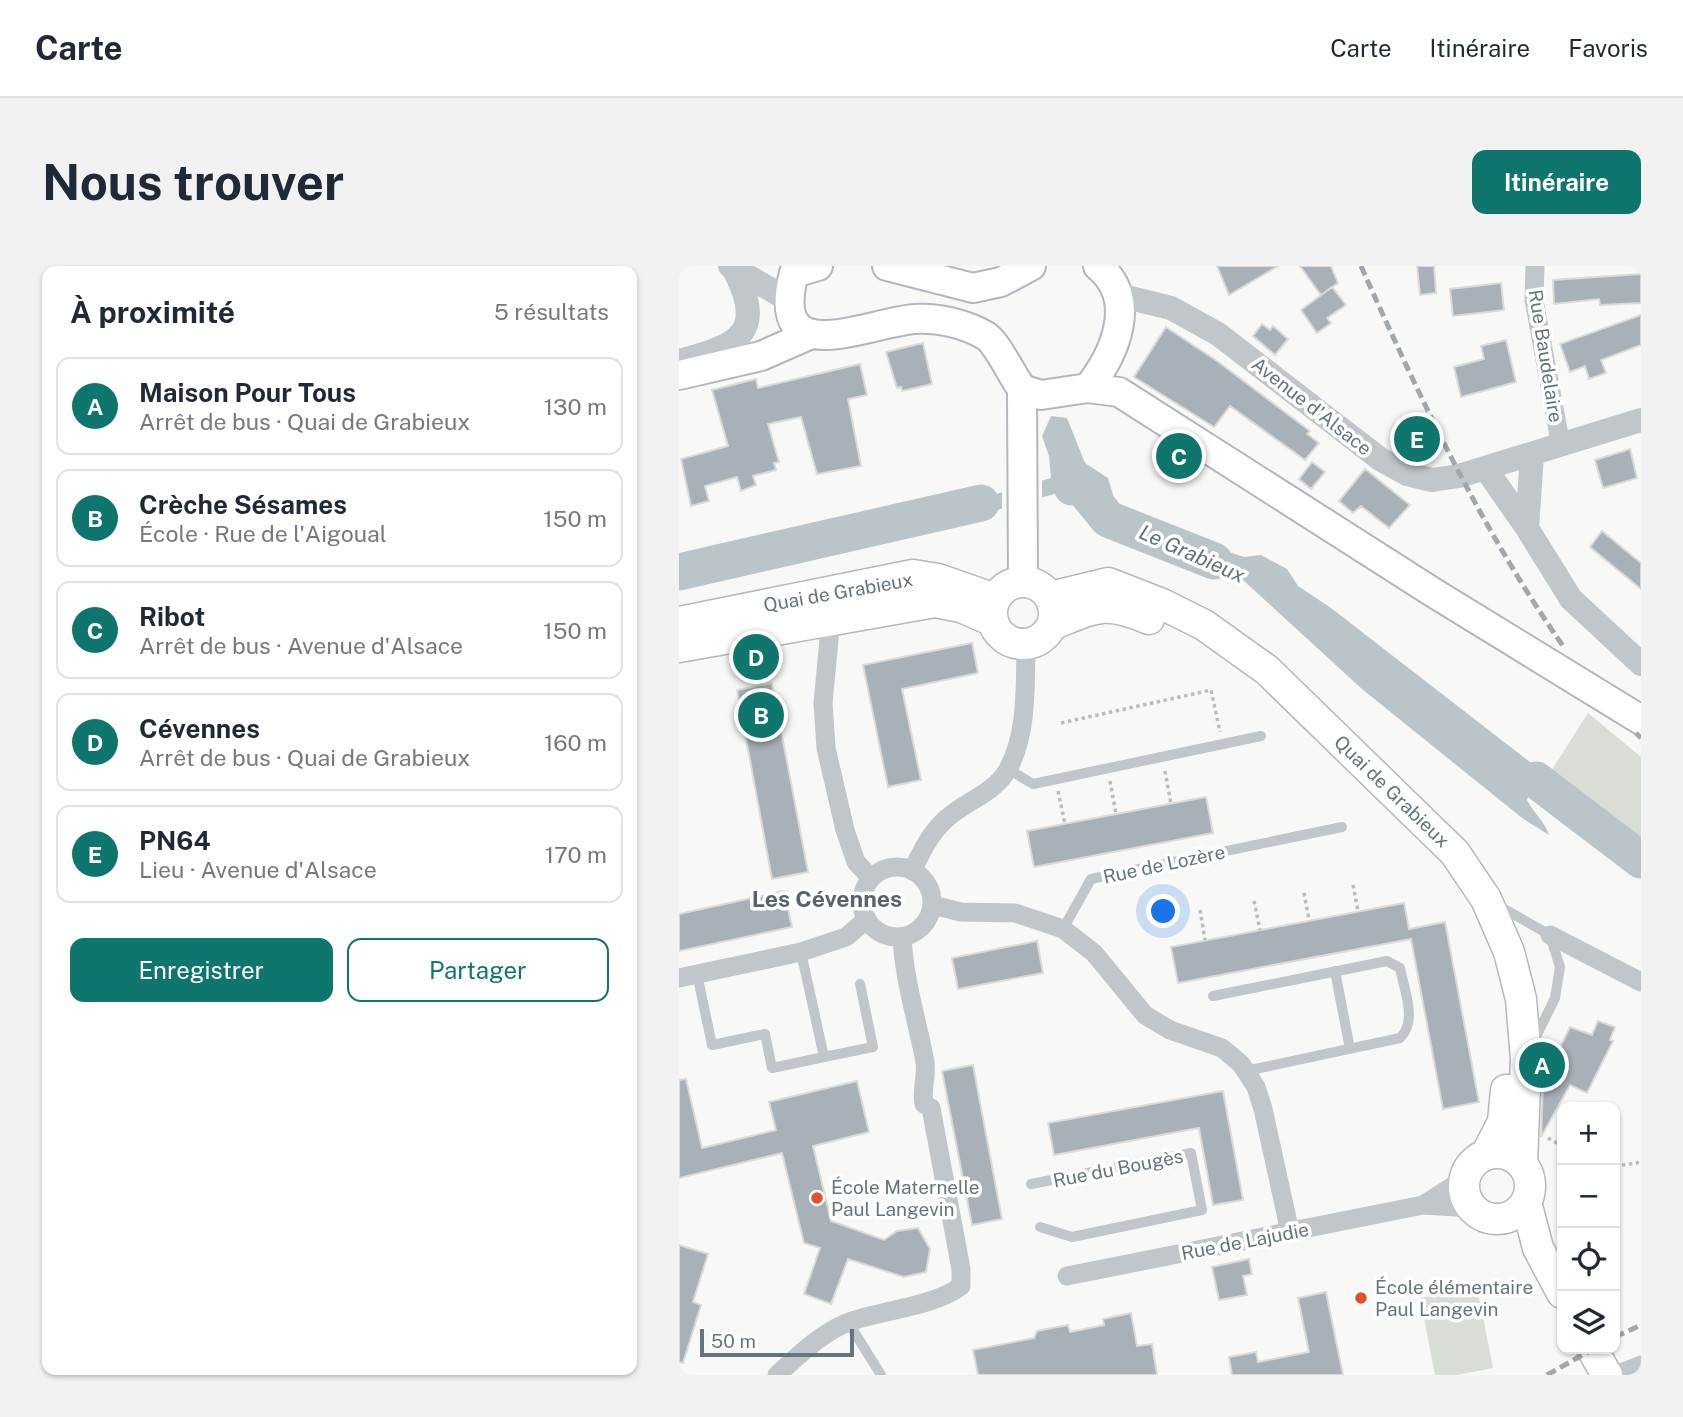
<!DOCTYPE html>
<html lang="fr">
<head>
<meta charset="utf-8">
<style>
  :root { --surface:#fff; --page:#f2f2f3; --text:#1f2937; --muted:#747a83; --line:#e0e1e3; --accent:#0f766e }
  body { margin:0; font-family:"Public Sans",sans-serif; background:var(--page); color:var(--text) }
  .controls { position:absolute; right:21px; bottom:21px; display:grid; overflow:hidden; border-radius:14px; box-shadow:0 2px 5px #0004 }
  .controls button { width:63px; height:63px; display:grid; place-items:center; padding:0; border:0; border-bottom:2px solid var(--line); background:var(--surface); color:var(--text); font:35px sans-serif }
  .scale { position:absolute; left:21px; bottom:18px; width:154px; box-sizing:border-box; padding-left:7px; border:4px solid #637581; border-top:0; font-size:19px; line-height:24px; white-space:nowrap; color:#637581; -webkit-text-stroke:5px #fff; paint-order:stroke }
  .you { position:absolute; left:485px; top:646px; width:24px; height:24px; margin:-18px; border:5px solid #fff; border-radius:50%; background:#1a73e8; box-shadow:0 0 0 10px #1a73e833 }
  .badge { display:grid; place-items:center; width:46px; height:46px; border-radius:50%; background:var(--accent); color:#fff; font-size:23px; font-weight:700 }
  .pin { position:absolute; translate:-50% -50%; border:4px solid #fff; box-shadow:0 2px 7px #0006 }
  .list { margin:0; padding:0; list-style:none }
  h2 { display:flex; justify-content:space-between; align-items:center; height:91px; margin:0; padding:0 28px; font-size:30px }
  h2 small { font-size:23px; font-weight:400; color:var(--muted) }
  .list li { display:grid; grid-template-columns:46px 1fr auto; gap:21px; align-items:center; box-sizing:border-box; height:98px; margin:0 14px 14px; padding:0 14px; border:2px solid var(--line); border-radius:14px }
  .list b { display:block; font-size:26px; white-space:nowrap }
  .list p { margin:0; font-size:23px; white-space:nowrap; color:var(--muted) }
  .list em { font-size:23px; font-style:normal; color:var(--muted) }
  .actions { display:flex; gap:14px; padding:21px 28px }
  .actions a { flex:1; padding:16px 0; border:2px solid var(--accent); border-radius:14px; text-align:center; font-size:24px; color:var(--accent) }
  .actions .main { background:var(--accent); color:#fff }
  .icon { flex:none; width:38px; height:38px; fill:none; stroke:currentColor; stroke-width:2; stroke-linecap:round; stroke-linejoin:round }
  .map { position:relative; flex:none; width:962px; height:1109px; overflow:hidden; border-radius:14px }
  header { display:flex; align-items:center; gap:42px; box-sizing:border-box; height:98px; padding:0 35px; background:var(--surface); border-bottom:2px solid var(--line) }
  header strong { font-size:33px }
  nav { display:flex; gap:38px; margin-inline-start:auto; font-size:24px }
  .intro { display:flex; align-items:center; justify-content:space-between; box-sizing:border-box; height:168px; padding:0 42px }
  h1 { margin:0; font-size:49px }
  .button { padding:18px 32px; border-radius:14px; background:var(--accent); color:#fff; font-size:24px; font-weight:700 }
  main { display:flex; gap:42px; padding:0 42px }
  aside { flex:1; background:var(--surface); border-radius:14px; box-shadow:0 2px 5px #0004 }
  .map>svg:first-child { display:block }
  .green { fill:#d8ddd5 }
  .water { fill:#b9c5c9 }
  .pier { fill:#f8f8f6 }
  .lines { fill:none; stroke-linecap:round; stroke-linejoin:round }
  .river { stroke:#b9c5c9; stroke-width:37 }
  .building { fill:#a8b1b7; stroke:#dadad8; stroke-width:2 }
  .secondary-casing { stroke:#b1b8bd; stroke-width:32 }
  .primary-casing { stroke:#b3b8bc; stroke-width:33 }
  .path { stroke:#b9bdc0; stroke-width:3.5; stroke-dasharray:3.5 3.5; stroke-linecap:butt }
  .service { stroke:#c1c6ca; stroke-width:10 }
  .minor { stroke:#c1c6ca; stroke-width:19 }
  .tertiary { stroke:#c1c6ca; stroke-width:24 }
  .secondary { stroke:#fff; stroke-width:28 }
  .primary { stroke:#fff; stroke-width:30 }
  .rail { stroke:#a0a8ae; stroke-width:5; stroke-dasharray:10 5; stroke-linecap:butt }
  .poi-dot { fill:#e3502b; stroke:#fff; stroke-width:2.5 }
  .labels { text-anchor:middle; stroke-width:7; stroke-linejoin:round; paint-order:stroke }
  .street-label { font-size:19px; fill:#637581; stroke:#fff }
  .poi-label { font-size:19px; fill:#637581; stroke:#fff; text-anchor:start }
  .water-label { font-size:21px; font-style:italic; fill:#5e747b; stroke:#fff }
  .quarter-label { font-size:23px; font-weight:bold; fill:#55636c; stroke:#fff }
</style>
</head>
<body>
<header>
<strong>Carte</strong>
<nav><a>Carte</a><a>Itinéraire</a><a>Favoris</a></nav>
</header>
<div class="intro"><h1>Nous trouver</h1><a class="button">Itinéraire</a></div>
<main>
<aside>
<h2>À proximité<small>5 résultats</small></h2>
<ul class="list">
<li><span class="badge">A</span><div><b>Maison Pour Tous</b><p>Arrêt de bus · Quai de Grabieux</p></div><em>130 m</em></li>
<li><span class="badge">B</span><div><b>Crèche Sésames</b><p>École · Rue de l'Aigoual</p></div><em>150 m</em></li>
<li><span class="badge">C</span><div><b>Ribot</b><p>Arrêt de bus · Avenue d'Alsace</p></div><em>150 m</em></li>
<li><span class="badge">D</span><div><b>Cévennes</b><p>Arrêt de bus · Quai de Grabieux</p></div><em>160 m</em></li>
<li><span class="badge">E</span><div><b>PN64</b><p>Lieu · Avenue d'Alsace</p></div><em>170 m</em></li>
</ul>
<div class="actions"><a class="main">Enregistrer</a><a>Partager</a></div>
</aside>
<div class="map">
<svg width="962" height="1109" viewBox="0 0 962 1109">
  <rect width="100%" height="100%" fill="#f8f8f6"/>
  <path class="green" d="M909 447 962 491V571L869 510Z
    M798 1021 814 1102 778 1109H756L741 1032Z"/>
  <path class="water" d="M372 150 388 152 406 197 429 212 435 232 427 240 428 251 411 244 406 234 396 225 379 227 307 247 252 249 250 240 254 236 317 228 372 212 370 190 363 170Z
    M488 277 541 283 565 291 582 289 608 303 619 320 652 342 869 510 898 543 862 528 850 529 848 534C855 548 865 554 870 569L843 552 683 423 564 314Z"/>
  <path class="pier" d="M363 211V236L323 248V223Z"/>
  <g class="lines">
    <path class="river" d="M393 221 402 220 429 253 535 295
      M0 306 302 237
      M857 514 962 594"/>
  </g>
  <path class="building" d="M538 0H599L550 29Z
    M621 0H652L659 17 642 29Z
    M738 0H755L757 27 741 29Z
    M962 8V37L921 39 920 33 875 38 874 14Z
    M822 17 825 44 774 50 771 23Z
    M653 21 667 39 648 52 652 57 638 67 622 44Z
    M962 49V79L922 94 927 107 910 113 906 100 891 106 881 78Z
    M583 58 591 64 594 60 609 73 596 89 574 70Z
    M487 61 538 95 631 165 628 168 640 177 626 194 551 140 535 161 455 111Z
    M827 74 837 116 782 131 775 101 805 93 802 80Z
    M244 77 253 118 223 125 222 121 218 122 207 86Z
    M181 98 188 129 169 133 182 200 138 208 122 151 89 158 100 196 95 197 97 204 74 210 77 219 62 225 58 211 26 220 30 235 12 240 2 193 49 180 33 124 77 113 79 122Z
    M951 183 958 212 924 222 916 194Z
    M633 196 646 206 632 223 620 213Z
    M686 203 731 239 710 262 682 240 674 247 660 235Z
    M923 265 962 297V323L911 281Z
    M293 377 299 407 223 423 242 514 209 521 184 399Z
    M93 417 129 606 93 613 58 424Z
    M527 531 534 567 355 601 348 565Z
    M105 625 113 661 0 685V648Z
    M725 637 730 663 766 656 800 836 764 843 732 673 499 717 492 681Z
    M358 675 364 707 279 723 273 692Z
    M919 755 936 761 931 774 934 775 908 827 891 819 862 871 864 816 891 761 913 769Z
    M294 799 323 953 293 959 263 805Z
    M7 813 23 882 97 864 90 836 178 815 190 866 134 880 152 955 205 974 218 965 239 962 251 983 247 1006 225 1011 169 993 152 1038 125 1028 141 982 125 977 103 887 0 912V814Z
    M544 825 564 934 534 939 520 862 375 889 369 857Z
    M0 979 29 988 14 1036 22 1039 4 1097 0 1096Z
    M570 993 573 1008 564 1010 568 1029 540 1034 533 1001Z
    M647 1026 664 1109H553L550 1091 577 1086 579 1096 630 1086 619 1032Z
    M452 1047 458 1080 473 1078 478 1109H299L294 1084 355 1072 358 1065 389 1059 391 1066 425 1059 424 1053Z"/>
  <g class="lines">
    <g class="secondary-casing">
      <path id="secondary" d="M139 0 115 7C89 106 184 58 235 53 258 51 287 58 307 70 318 77 334 111 343 123L362 129 409 122 440 126 755 327 962 454
        M208 0 294 22 322 16 352 0
        M0 109 82 90 130 69
        M409 122C436 88 460 33 419 0
        M343 123 344 315"/>
    </g>
    <g class="primary-casing">
      <path id="primary" d="M313 347a31 31 0 1 1 62 0a31 31 0 1 1-62 0Z
        M371 331 429 317 483 338 525 359 588 404 776 587 807 633 830 686 842 733 847 793 843 898
        M0 356 234 309 259 313 316 333
        M375 358C417 341 426 334 470 353
        M0 381 256 336 282 341 314 355
        M785 920a33 33 0 1 1 66 0a33 33 0 1 1-66 0Z
        M808 887 824 856 827 824
        M847 936 859 982 883 1027
        M913 1083 928 1109"/>
    </g>
    <path class="path" d="M382 457 532 424 541 466
      M486 505 492 538
      M431 515 437 548
      M379 525 386 558
      M674 619 679 645
      M625 627 630 654
      M575 635 581 664
      M521 644 526 674
      M869 872 883 880
      M936 900 958 897 962 893"/>
    <path class="service" d="M329 503 354 518 582 470
      M820 640 871 669 881 701 876 732 854 777
      M384 663 412 613 663 561
      M656 705 671 783
      M18 708 33 779 86 768 93 802 145 791 122 686
      M534 730 708 695 721 702C725 724 739 755 721 772L567 805
      M145 791 194 781 181 718
      M352 918 512 887 523 944 393 971 361 961
      M169 1056 202 1109"/>
    <path class="minor" d="M856 0 855 34 882 180
      M152 353 144 437 147 482 166 564 177 596 192 612
      M183 636a35 35 0 1 1 70 0a35 35 0 1 1-70 0Z
      M233 605C242 587 250 569 265 555 284 536 313 529 328 505 349 469 346 418 347 378
      M253 639 282 646 336 647 384 663 415 687 466 749 491 764 543 782 562 798 577 821 584 843 611 966
      M871 669 962 716
      M0 712 122 686 167 671 188 653
      M744 939 785 913
      M388 1010 744 939 793 942
      M98 1109C119 1090 145 1064 173 1055 205 1044 256 1040 282 1020V1003L252 842 245 838C242 823 248 812 246 796 238 754 225 713 223 671
      M937 1109 962 1099"/>
    <path class="tertiary" d="M51 0 108 33
      M439 29 492 42 539 68 701 193 728 208 753 214 780 210 962 154
      M0 95C59 79 89 68 54 2
      M807 203 848 262 892 333 962 398
      M848 262 853 189"/>
    <use href="#secondary" class="secondary"/>
    <use href="#primary" class="primary"/>
    <path class="rail" d="M682 0C741 132 801 261 884 380
      M957 467 962 472
      M936 1071 962 1059
      M868 1109 914 1083"/>
  </g>
  <g class="poi-dot">
    <circle cx="138" cy="932" r="7"/>
    <circle cx="682" cy="1032" r="7"/>
  </g>
  <g class="labels">
    <g class="street-label">
      <text transform="translate(867 90) rotate(81)" y="7">Rue Baudelaire</text>
      <text transform="translate(633 140) rotate(38)" y="7">Avenue d'Alsace</text>
      <text transform="translate(159 326) rotate(-10)" y="7">Quai de Grabieux</text>
      <text transform="translate(713 525) rotate(44)" y="7">Quai de Grabieux</text>
      <text transform="translate(485 598) rotate(-12)" y="7">Rue de Lozère</text>
      <text transform="translate(439 902) rotate(-11)" y="7">Rue du Bougès</text>
      <text transform="translate(566 975) rotate(-11)" y="7">Rue de Lajudie</text>
    </g>
    <g class="poi-label">
      <text x="152" y="928">École Maternelle<tspan x="152" dy="22">Paul Langevin</tspan></text>
      <text x="696" y="1028">École élémentaire<tspan x="696" dy="22">Paul Langevin</tspan></text>
    </g>
    <g class="water-label">
      <text transform="translate(513 288) rotate(24)" y="7">Le Grabieux</text>
    </g>
    <g class="quarter-label">
      <text x="148" y="641">Les Cévennes</text>
    </g>
  </g>
</svg>
<div class="controls">
<button>+</button>
<button>−</button>
<button><svg class="icon" aria-label="locate" viewBox="0 0 24 24"><circle cx="12" cy="12" r="6"/><path d="M12 2v4M12 18v4M2 12h4M18 12h4"/></svg></button>
<button><svg class="icon" aria-label="layers" viewBox="0 0 24 24"><path d="M12 4l9 5-9 5-9-5zM3 14l9 5 9-5"/></svg></button>
</div>
<div class="scale">50 m</div>
<div class="you"></div>
<div class="pin badge" style="left:863px;top:799px">A</div>
<div class="pin badge" style="left:82px;top:449px">B</div>
<div class="pin badge" style="left:500px;top:190px">C</div>
<div class="pin badge" style="left:77px;top:391px">D</div>
<div class="pin badge" style="left:738px;top:173px">E</div>
</div>
</main>
</body>
</html>
